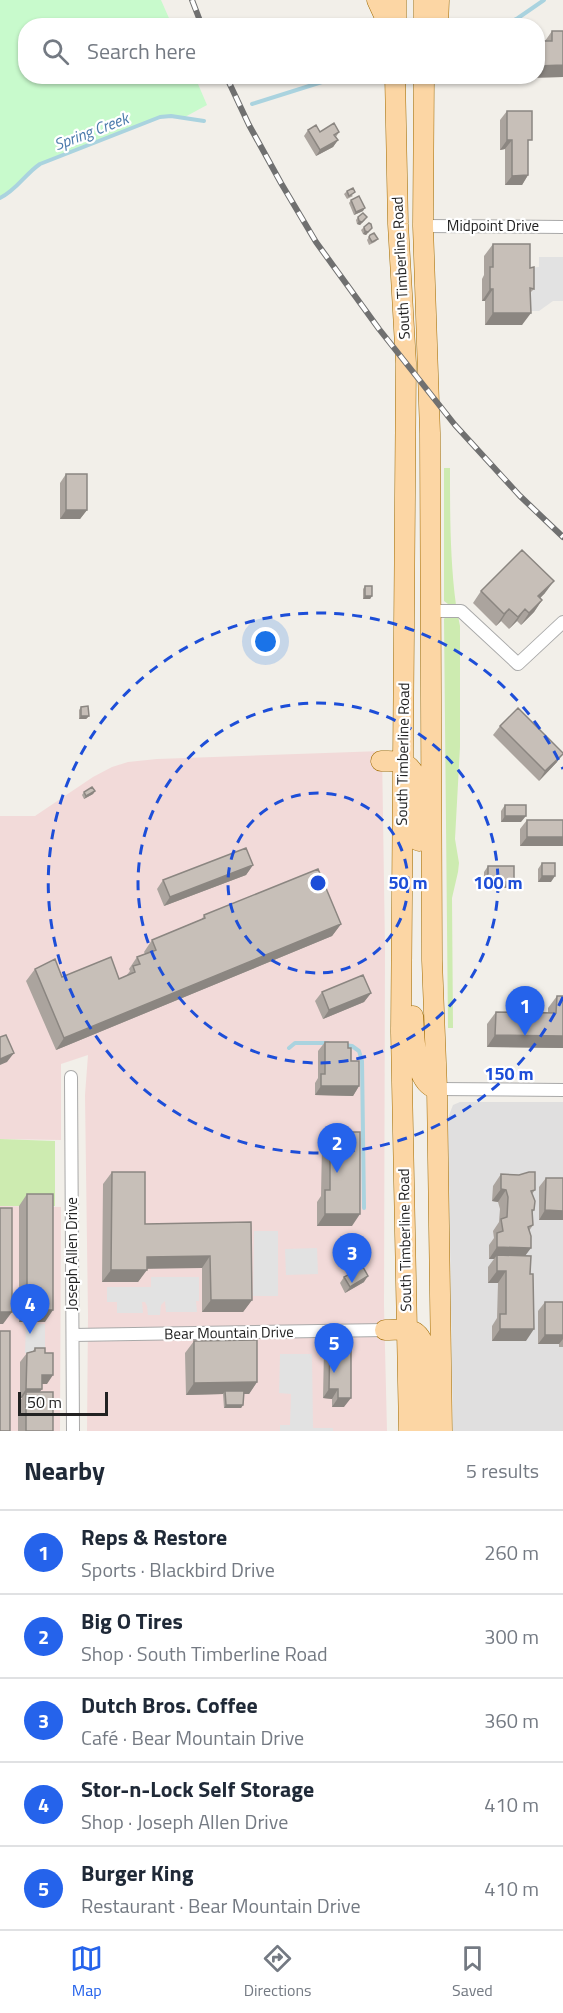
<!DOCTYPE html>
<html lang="en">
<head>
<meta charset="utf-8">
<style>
  :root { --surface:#fff; --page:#f6f6f7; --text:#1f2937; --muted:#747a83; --line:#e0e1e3; --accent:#2563eb }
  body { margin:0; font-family:"Titillium Web",sans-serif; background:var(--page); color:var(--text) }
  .scale { position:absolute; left:18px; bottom:15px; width:90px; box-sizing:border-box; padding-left:6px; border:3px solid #222; border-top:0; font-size:16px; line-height:21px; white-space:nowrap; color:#222; -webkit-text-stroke:4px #fff; paint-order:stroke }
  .you { position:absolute; left:266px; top:642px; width:21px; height:21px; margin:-15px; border:4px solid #fff; border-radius:50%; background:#1a73e8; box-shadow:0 0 0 9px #1a73e833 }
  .badge { display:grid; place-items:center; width:39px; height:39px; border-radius:50%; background:var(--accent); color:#fff; font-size:20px; font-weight:700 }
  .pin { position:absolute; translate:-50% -50px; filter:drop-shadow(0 2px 3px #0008) }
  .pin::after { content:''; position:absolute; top:32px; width:21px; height:18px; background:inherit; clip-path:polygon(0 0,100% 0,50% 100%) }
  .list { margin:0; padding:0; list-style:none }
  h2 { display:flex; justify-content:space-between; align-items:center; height:78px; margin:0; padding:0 24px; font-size:26px }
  h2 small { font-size:20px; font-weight:400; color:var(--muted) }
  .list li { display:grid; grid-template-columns:39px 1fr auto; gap:18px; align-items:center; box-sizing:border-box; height:84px; padding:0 24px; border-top:2px solid var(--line) }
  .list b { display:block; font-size:22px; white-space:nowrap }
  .list p { margin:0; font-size:20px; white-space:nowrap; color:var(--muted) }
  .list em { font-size:20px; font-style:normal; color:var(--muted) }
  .icon { flex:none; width:33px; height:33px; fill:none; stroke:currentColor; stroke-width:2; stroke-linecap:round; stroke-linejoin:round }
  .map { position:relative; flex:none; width:563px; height:1431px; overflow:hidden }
  .search { position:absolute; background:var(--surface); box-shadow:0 2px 4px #0004; left:18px; right:18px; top:18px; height:66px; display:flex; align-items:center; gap:15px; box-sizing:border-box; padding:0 21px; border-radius:24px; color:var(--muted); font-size:22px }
  .sheet { height:498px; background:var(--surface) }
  nav { display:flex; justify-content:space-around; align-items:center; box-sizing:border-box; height:84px; border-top:2px solid var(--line); background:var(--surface); font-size:16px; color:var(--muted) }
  nav a { display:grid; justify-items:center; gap:3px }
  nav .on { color:var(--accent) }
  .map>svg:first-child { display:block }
  .residential { fill:#e0dfdf }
  .commercial { fill:#f2dad9 }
  .grass { fill:#cdebb0 }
  .park { fill:#c8facc }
  .parking { fill:#e2e2e2 }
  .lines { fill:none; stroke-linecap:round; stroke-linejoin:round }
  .stream { stroke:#aad3df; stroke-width:4 }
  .street-casing { stroke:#a9a9a9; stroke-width:14 }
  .primary-casing { stroke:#a06b00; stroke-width:21 }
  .street { stroke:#fff; stroke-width:12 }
  .primary { stroke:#fcd6a4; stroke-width:20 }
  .rail-casing { stroke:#707070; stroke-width:6 }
  .rail { stroke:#fff; stroke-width:4; stroke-dasharray:11; stroke-linecap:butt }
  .wall { fill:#aba49e }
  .shaded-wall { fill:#8b8681 }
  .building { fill:#c7bfb8; stroke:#8b8681; stroke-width:1.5 }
  .ring { fill:none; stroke:#1d4ed8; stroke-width:3; stroke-dasharray:10 8 }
  .labels { text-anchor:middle; stroke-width:4.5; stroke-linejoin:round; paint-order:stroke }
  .street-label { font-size:15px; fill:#222; stroke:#fff }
  .water-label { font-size:16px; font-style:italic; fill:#4a7aab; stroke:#fff }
  .centre { fill:#1d4ed8; stroke:#fff; stroke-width:3 }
  .ring-label { font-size:18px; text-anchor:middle; font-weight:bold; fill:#1d4ed8; stroke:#fff; stroke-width:4.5; stroke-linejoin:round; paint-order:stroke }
</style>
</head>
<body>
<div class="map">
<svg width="563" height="1431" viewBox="0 0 563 1431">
  <rect width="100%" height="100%" fill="#f2efe9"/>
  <path class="residential" d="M460 1102H563V1431H453L448 1118 453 1105Z"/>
  <path class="commercial" d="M382 751 385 948 384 1306 387 1431H87L88 1316 85 1095 88 1055 61 1064V1140L0 1139V816H35L93 777 112 767 128 762 157 759Z
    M0 1206 61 1207 60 1431H0Z"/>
  <path class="grass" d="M444 468H450C450 514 450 559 456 605L448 604 444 601Z
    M446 616H458L460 626V747L455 839 459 863 458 872 452 898 453 1028H448L444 619Z
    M0 1139 55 1141V1206H0Z"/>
  <path class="park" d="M0 0H161L172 25 26 26V76L195 77 207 105 183 118 171 116 160 117 40 164C25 174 17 190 0 198Z"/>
  <path class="parking" d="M539 257H563V301H553L539 311H529L528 268 539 267Z
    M254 1231H278V1296H253Z
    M317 1248 318 1274 286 1275 285 1249Z
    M151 1277H199V1301H196L197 1312H166L165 1301 161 1305 160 1315H148L147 1306 145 1302H142L143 1313H117V1302H107V1287H151Z
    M26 1324H45V1353H25Z
    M280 1354H312L313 1428H333V1431H280V1425H290L291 1394 279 1393Z"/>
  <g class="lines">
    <path class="stream" d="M503 26 518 18 544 0
      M252 104 341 76
      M0 198C17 190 25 174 40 164L160 117 171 116 204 121
      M345 1045 352 1046 359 1051 362 1061 364 1208
      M289 1048 295 1043H328"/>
    <g class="street-casing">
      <path id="street" d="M423 226 563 227
        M430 611H461L518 664 563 622
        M71 1077 73 1431
        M437 1089 563 1090
        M73 1335 385 1330"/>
    </g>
    <g class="primary-casing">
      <path id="primary" d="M377 0 389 26
        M396 26V0
        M424 26V0
        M438 26 439 0
        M395 76 398 224 406 363 401 1032 409 1431
        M424 76 423 226 430 433 432 960 437 1089 442 1431
        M381 761C394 761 405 759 413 772L419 841
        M413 1016C415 1037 413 1083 437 1089
        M385 1330C405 1330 419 1325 424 1348L425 1431"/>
    </g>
    <use href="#street" class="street"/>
    <use href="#primary" class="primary"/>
    <g class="rail-casing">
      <path id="rail" d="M192 0 202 26
        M226 76 249 125 281 183 316 242 379 329 455 425 520 496 563 537"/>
    </g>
    <use href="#rail" class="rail"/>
  </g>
  <path class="wall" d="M552 31H563V77L522 78V76H537V41H545Z
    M507 111 528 175 522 185H505V149L500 150V120Z
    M308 130 320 132H339L336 137 338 140 333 147 316 156 304 136Z
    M347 191 353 196 347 199 344 194Z
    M351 200 363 211 354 215 349 203Z
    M358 217 365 220 360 225 357 224 356 220Z
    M364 227 372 228 366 235 363 234 361 230Z
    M370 235 378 239 375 242 369 245 367 240Z
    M493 244 530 268 534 289 530 293 522 325H485V301H482V279L484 275V256Z
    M66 474 87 510 80 519H60V483Z
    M365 586 372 596 370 599H363V589Z
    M481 591 545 593 540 598 542 600 534 612 521 625 517 621 509 629 501 621 496 626 473 603Z
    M81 707 89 716 86 719H79V710Z
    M500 726 557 762 539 781 493 735Z
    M95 791 93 794 84 799 82 795 84 792Z
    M505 805 521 822H501V811Z
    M527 820 563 846H520V829Z
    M542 863 551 882H538V869Z
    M253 865 246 875 164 906 157 889 163 880Z
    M488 866 510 888H484V872Z
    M204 915 341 924 332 936 56 1050 26 981 35 969 62 977 119 979 126 976 130 971 129 969 137 957 145 954 144 952 152 940 202 919Z
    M322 992 371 993 364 1002 323 1019 315 1001Z
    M557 996 563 1048 487 1047V1024L496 1012 548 1013V1008Z
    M325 1042 348 1048 351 1061 359 1086 353 1096 315 1095V1083L318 1078V1051Z
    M330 1132 352 1226H317V1202L321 1196 322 1144Z
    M112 1172 145 1224 251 1222 252 1300 243 1312H202V1268H147L138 1282H102L103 1184Z
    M501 1174 535 1190 532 1194 534 1210 532 1213 533 1225 529 1231 525 1256 526 1341H492V1326L497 1318 498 1283H488V1267L494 1259H489V1245L494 1238 493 1231 499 1222 500 1209 498 1202 492 1201 493 1186Z
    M546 1178H563V1220H539V1187Z
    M27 1194 45 1322H19V1206Z
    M344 1277 364 1282 345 1293 340 1283Z
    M545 1302H563V1347H559V1344H538V1311Z
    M330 1338 344 1407H332V1399L323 1398 324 1348Z
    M194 1341 257 1382 249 1394H244L243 1405 241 1408H224L223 1394 186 1395 185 1353Z
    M35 1348 47 1384H42V1389L39 1392 53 1431H18V1404L22 1398H20V1362L27 1353 33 1351Z"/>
  <path class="shaded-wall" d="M563 65V77L522 78 523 76H537V66Z
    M338 140 333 147 316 156 320 150Z
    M507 140H512L505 149 500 150Z
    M528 175 522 185H505L512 176Z
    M365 208 363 211 354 215 356 212Z
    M367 217 360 225 357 224 359 221Z
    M372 228 366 235 363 234 365 231Z
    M490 289H493L485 301H482Z
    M493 313H531L522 325H485Z
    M66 510H87L80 519H60Z
    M554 581 545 593 530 608 538 596Z
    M365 596H372L370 599H363Z
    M542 600 534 612 521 625 529 613Z
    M509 609 501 621 496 626 504 614Z
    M525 609 517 621 509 629 518 617Z
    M81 716H89L86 719H79Z
    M563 754 557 762 539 781 545 771Z
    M95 791 93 794 84 799 86 796Z
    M505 816H526L521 822H501Z
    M527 837H563V846H520Z
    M253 865 246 875 164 906 170 897Z
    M542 876H555L551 882H538Z
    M488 882H514L510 888H484Z
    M341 924 332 936 56 1050 64 1038Z
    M371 993 364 1002 323 1019 329 1010Z
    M495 1035 563 1036V1048L487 1047Z
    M14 1053 7 1062 0 1065V1059Z
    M321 1086H359L353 1096 315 1095Z
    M501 1189 506 1190 498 1202 492 1201Z
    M545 1210 563 1211V1220H539Z
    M325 1214H360L352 1226H317Z
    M497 1247 531 1248 522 1260 497 1255 494 1259H489Z
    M210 1256 202 1268 138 1269 147 1257Z
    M111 1270H147L138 1282H102Z
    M497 1271H506L498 1283H488Z
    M368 1276 364 1282 345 1293 350 1287Z
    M211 1300H252L243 1312H202Z
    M27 1310H53L45 1322H19Z
    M0 1312H12L3 1324H0Z
    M500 1329H534L526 1341H492Z
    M545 1335H563V1339L559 1344H538Z
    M42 1375H53L47 1384H35Z
    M257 1382 249 1394H225V1391L223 1394 186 1395 194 1383Z
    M26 1389H42L35 1398 26 1392 22 1398H20Z
    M329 1389H338L332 1399 323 1398Z
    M338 1398H351L344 1407H332Z
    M226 1405H243L241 1408H224Z"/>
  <path class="building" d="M552 31H563V65L537 66V41H552Z
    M507 111H532V140H528V175L512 176V140H507Z
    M334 123 339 132 334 135 338 140 320 150 308 130 316 125 320 132Z
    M353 188 355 192 349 196 347 191Z
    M359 196 365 208 356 212 351 200Z
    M363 213 367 217 362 222 359 221 358 217Z
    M369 223 371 224 372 228 368 232 365 231 364 227Z
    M374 233 378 239 372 242 369 237 370 235Z
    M493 244H530V268L534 267V289L530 288 531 313H493V289H490V267H493Z
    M66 474H87V510H66Z
    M522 550 554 581 538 596 542 600 529 613 525 609 518 617 509 609 504 614 481 591Z
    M365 586H372V596H365Z
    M88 706 89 716H81V707Z
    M518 708 563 753V754L545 771 500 726Z
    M92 787 95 791 86 796 84 792Z
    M505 805H526V816H505Z
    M527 820H563V837H527Z
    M246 848 253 865 170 897 163 880Z
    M542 863H555V876H542Z
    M488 866H514V882H488Z
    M318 869 341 924 64 1038 35 969 55 959 62 977 111 957 119 979 135 972 133 966 140 964 137 957 156 950 152 940 205 918 204 915Z
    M363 975 371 993 329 1010 322 992Z
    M557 996H563V1036L495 1035 496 1012 556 1013Z
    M6 1035 14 1053 0 1059V1037Z
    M325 1042H348V1048H351V1061H359V1086H321V1074H325Z
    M330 1132H360V1214H325V1190H330Z
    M112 1172H145V1224L251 1222 252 1300H211L210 1256 147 1257V1270H111Z
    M529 1172H535V1190L531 1191 535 1201 534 1210H532L533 1225 528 1227 531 1236V1248L497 1247V1233L503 1231 501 1219 507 1217 508 1197 506 1190 501 1189V1174L519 1175Z
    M546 1178H563V1211L545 1210Z
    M27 1194H53V1310H27Z
    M0 1208H12V1312H0Z
    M497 1255 531 1256 530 1274H533L534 1329H500V1314H506V1271H497Z
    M363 1267 368 1276 350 1287 344 1277Z
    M545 1302H563V1335H545Z
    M0 1331H10V1431H0Z
    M330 1338 351 1339V1398H338V1389H329Z
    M257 1340V1382L194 1383V1341Z
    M35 1348H45V1353H53V1375H42V1389H26L27 1353 35 1351Z
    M225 1391H244L243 1405H226Z
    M26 1392H53V1431H26Z"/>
  <g class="ring">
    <circle cx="318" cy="883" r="90"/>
    <circle cx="318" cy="883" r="180"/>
    <path d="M563 997A270 270 0 1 1 563 769"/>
  </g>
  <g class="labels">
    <g class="street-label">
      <text x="493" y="231">Midpoint Drive</text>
      <text transform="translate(401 268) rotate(-93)" y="5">South Timberline Road</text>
      <text transform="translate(403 754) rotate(-89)" y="5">South Timberline Road</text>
      <text transform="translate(405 1240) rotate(-91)" y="5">South Timberline Road</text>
      <text transform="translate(72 1254) rotate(-90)" y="5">Joseph Allen Drive</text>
      <text transform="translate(229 1333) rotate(-1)" y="5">Bear Mountain Drive</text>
    </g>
    <g class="water-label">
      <text transform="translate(91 131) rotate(-21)" y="6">Spring Creek</text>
    </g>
  </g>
  <circle cx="318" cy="883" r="9" class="centre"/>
  <g class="ring-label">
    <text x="408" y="889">50 m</text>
    <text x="498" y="889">100 m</text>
    <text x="509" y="1080">150 m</text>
  </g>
</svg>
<div class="scale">50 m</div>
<div class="you"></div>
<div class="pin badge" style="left:525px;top:1036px">1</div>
<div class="pin badge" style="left:337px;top:1173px">2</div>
<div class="pin badge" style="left:352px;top:1283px">3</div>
<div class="pin badge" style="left:30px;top:1334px">4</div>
<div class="pin badge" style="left:334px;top:1373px">5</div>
<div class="search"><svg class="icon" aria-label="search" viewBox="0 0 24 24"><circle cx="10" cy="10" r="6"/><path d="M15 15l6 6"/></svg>Search here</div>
</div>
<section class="sheet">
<h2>Nearby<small>5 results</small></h2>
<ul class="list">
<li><span class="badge">1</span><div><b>Reps &amp; Restore</b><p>Sports · Blackbird Drive</p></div><em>260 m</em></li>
<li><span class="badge">2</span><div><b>Big O Tires</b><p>Shop · South Timberline Road</p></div><em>300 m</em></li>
<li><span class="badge">3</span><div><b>Dutch Bros. Coffee</b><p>Café · Bear Mountain Drive</p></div><em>360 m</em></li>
<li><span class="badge">4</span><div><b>Stor-n-Lock Self Storage</b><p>Shop · Joseph Allen Drive</p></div><em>410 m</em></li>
<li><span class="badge">5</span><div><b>Burger King</b><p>Restaurant · Bear Mountain Drive</p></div><em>410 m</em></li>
</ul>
</section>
<nav>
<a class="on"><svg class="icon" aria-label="map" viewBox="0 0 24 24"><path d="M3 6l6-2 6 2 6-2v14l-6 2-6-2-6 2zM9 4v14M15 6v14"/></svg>Map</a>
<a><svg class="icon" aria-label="directions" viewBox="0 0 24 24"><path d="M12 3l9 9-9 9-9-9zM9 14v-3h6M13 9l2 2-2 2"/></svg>Directions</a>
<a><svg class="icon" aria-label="saved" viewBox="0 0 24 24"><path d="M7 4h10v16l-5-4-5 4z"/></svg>Saved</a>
</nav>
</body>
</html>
